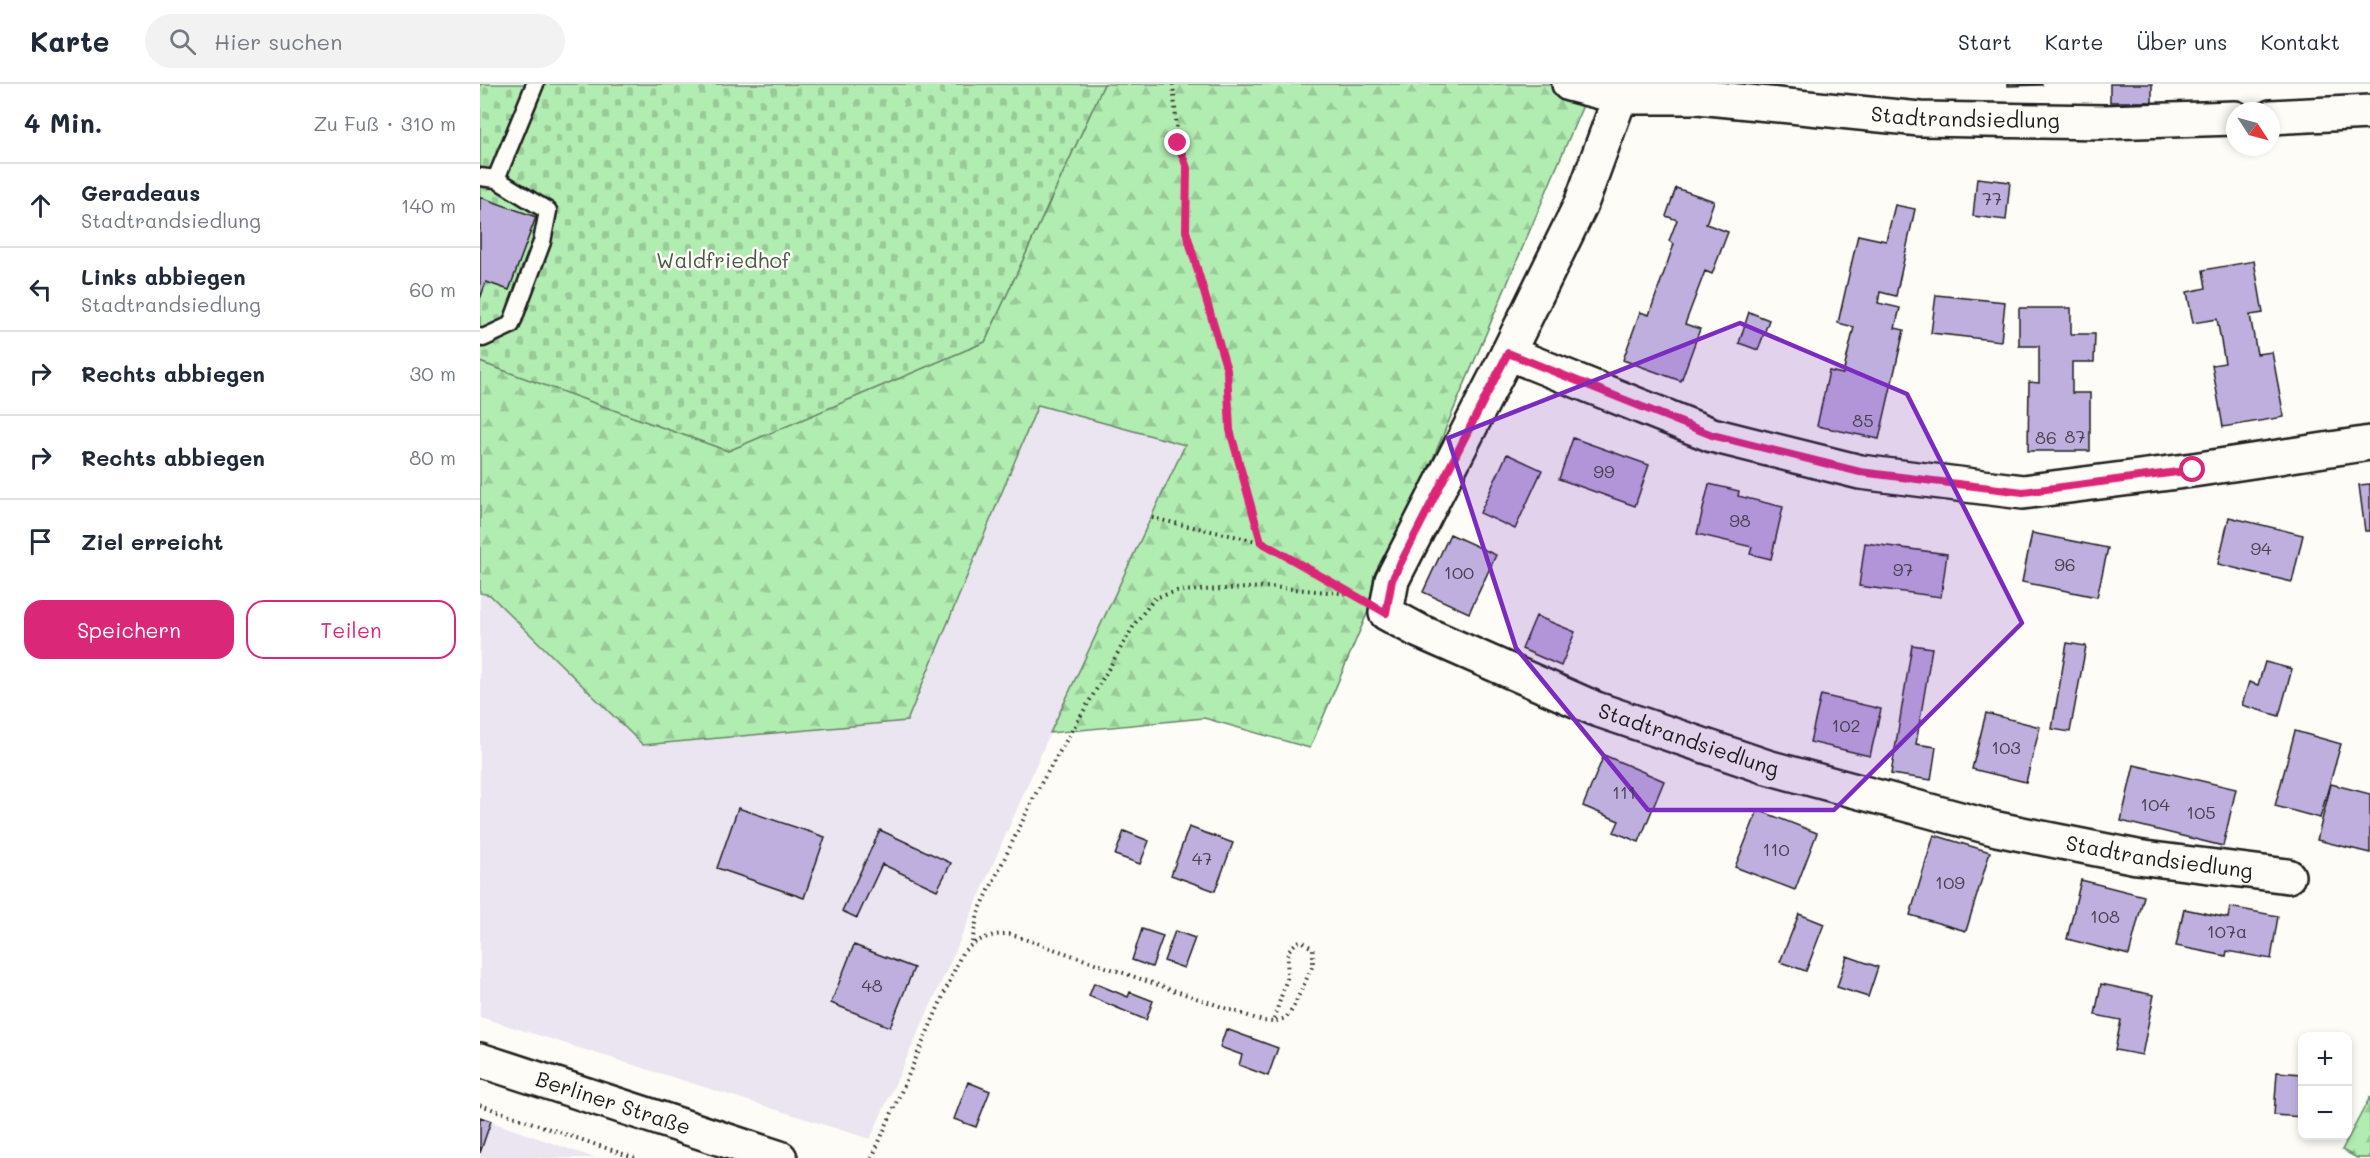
<!DOCTYPE html>
<html lang="de">
<head>
<meta charset="utf-8">
<style>
  :root { --surface:#fff; --page:#f2f2f3; --text:#1f2937; --muted:#747a83; --line:#e0e1e3; --accent:#db2777 }
  body { margin:0; font-family:Mali,sans-serif; background:var(--page); color:var(--text) }
  .controls { position:absolute; right:18px; bottom:18px; display:grid; overflow:hidden; border-radius:12px; box-shadow:0 3px 9px #0003 }
  .controls button { width:54px; height:54px; display:grid; place-items:center; padding:0; border:0; border-bottom:2px solid var(--line); background:var(--surface); color:var(--text); font:30px sans-serif }
  .compass { position:absolute; left:1746px; top:18px; width:54px; height:54px; border-radius:50%; background:var(--surface); box-shadow:0 3px 9px #0003; rotate:126deg }
  .stop { position:absolute; width:18px; height:18px; margin:-14px; border:4px solid #db2777; border-radius:50%; background:#fff }
  .stop.end { background:#db2777; border-color:#fff; box-shadow:0 2px 6px #0008 }
  .list { margin:0; padding:0; list-style:none }
  h2 { display:flex; justify-content:space-between; align-items:center; height:78px; margin:0; padding:0 24px; font-size:26px }
  h2 small { font-size:20px; font-weight:400; color:var(--muted) }
  .list li { display:grid; grid-template-columns:39px 1fr auto; gap:18px; align-items:center; box-sizing:border-box; height:84px; padding:0 24px; border-top:2px solid var(--line) }
  .list b { display:block; font-size:22px; white-space:nowrap }
  .list p { margin:0; font-size:20px; white-space:nowrap; color:var(--muted) }
  .list em { font-size:20px; font-style:normal; color:var(--muted) }
  .actions { display:flex; gap:12px; padding:18px 24px }
  .actions a { flex:1; padding:14px 0; border:2px solid var(--accent); border-radius:18px; text-align:center; font-size:21px; color:var(--accent) }
  .actions .main { background:var(--accent); color:#fff }
  .icon { flex:none; width:33px; height:33px; fill:none; stroke:currentColor; stroke-width:2; stroke-linecap:round; stroke-linejoin:round }
  .map { position:relative; flex:none; width:1890px; height:1074px; overflow:hidden }
  header { display:flex; align-items:center; gap:36px; box-sizing:border-box; height:84px; padding:0 30px; background:var(--surface); border-bottom:2px solid var(--line) }
  header strong { font-size:28px }
  nav { display:flex; gap:33px; margin-inline-start:auto; font-size:21px }
  .search { width:420px; height:54px; background:var(--page); display:flex; align-items:center; gap:15px; box-sizing:border-box; padding:0 21px; border-radius:33px; color:var(--muted); font-size:22px }
  main { display:flex }
  aside { flex:1; background:var(--surface) }
  .map>svg:first-child { display:block }
  .built { fill:#eae5f0 }
  .forest { fill:url(#forest-firs); stroke:#668466; stroke-width:1.5 }
  .cemetery { fill:url(#cemetery-stones); stroke:#668466; stroke-width:1.5 }
  .building { fill:#bfafdf; stroke:#1c1c1c; stroke-width:1.5 }
  .lines { fill:none; stroke-linecap:round; stroke-linejoin:round }
  .lane-casing { stroke:#1c1c1c; stroke-width:21 }
  .street-casing { stroke:#1c1c1c; stroke-width:38 }
  .secondary-casing { stroke:#1c1c1c; stroke-width:38 }
  .path { stroke:#1c1c1c; stroke-width:4; stroke-dasharray:1.5 4.5; stroke-linecap:butt }
  .lane { stroke:#fdfcf7; stroke-width:16 }
  .street { stroke:#fdfcf7; stroke-width:33 }
  .secondary { stroke:#fdfcf7; stroke-width:33 }
  .route { stroke:#db2777; stroke-width:8 }
  .marked { fill:#7b2cbf; fill-opacity:0.2; stroke:#7b2cbf; stroke-width:4.5; stroke-linejoin:round }
  .labels { text-anchor:middle; stroke-width:5; stroke-linejoin:round; paint-order:stroke }
  .number-label { font-size:18px; fill:#45414d }
  .street-label { font-size:21px; fill:#1c1c1c; stroke:#fdfcf7 }
  .park-label { font-size:21px; fill:#495a49; stroke:#fdfcf7 }
</style>
</head>
<body>
<header>
<strong>Karte</strong>
<div class="search"><svg class="icon" aria-label="search" viewBox="0 0 24 24"><circle cx="10" cy="10" r="6"/><path d="M15 15l6 6"/></svg>Hier suchen</div>
<nav><a>Start</a><a>Karte</a><a>Über uns</a><a>Kontakt</a></nav>
</header>
<main>
<aside>
<h2>4 Min.<small>Zu Fuß · 310 m</small></h2>
<ul class="list">
<li><svg class="icon" aria-label="ahead" viewBox="0 0 24 24"><path d="M12 20V5M6 11l6-6 6 6"/></svg><div><b>Geradeaus</b><p>Stadtrandsiedlung</p></div><em>140 m</em></li>
<li><svg class="icon" aria-label="left" viewBox="0 0 24 24"><path d="M17 20v-9H6M10 6l-5 5 5 5"/></svg><div><b>Links abbiegen</b><p>Stadtrandsiedlung</p></div><em>60 m</em></li>
<li><svg class="icon" aria-label="right" viewBox="0 0 24 24"><path d="M7 20v-9h11M14 6l5 5-5 5"/></svg><div><b>Rechts abbiegen</b></div><em>30 m</em></li>
<li><svg class="icon" aria-label="right" viewBox="0 0 24 24"><path d="M7 20v-9h11M14 6l5 5-5 5"/></svg><div><b>Rechts abbiegen</b></div><em>80 m</em></li>
<li><svg class="icon" aria-label="arrive" viewBox="0 0 24 24"><path d="M6 21V4h12l-3 4 3 4H6"/></svg><div><b>Ziel erreicht</b></div></li>
</ul>
<div class="actions"><a class="main">Speichern</a><a>Teilen</a></div>
</aside>
<div class="map">
<svg width="1890" height="1074" viewBox="0 0 1890 1074">
  <defs>
    <pattern id="forest-firs" width="22" height="20" patternUnits="userSpaceOnUse" patternTransform="scale(1.5)"><rect width="22" height="20" fill="#b1ecb1"/><path d="M5 1l3.5 6h-7zM16 11l3.5 6h-7z" fill="#98ca98"/></pattern>
    <pattern id="cemetery-stones" width="16" height="16" patternUnits="userSpaceOnUse" patternTransform="scale(1.5)"><rect width="16" height="16" fill="#b1ecb1"/><path d="M2 7V4a2 2 0 0 1 4 0v3zM10 15v-3a2 2 0 0 1 4 0v3z" fill="#98ca98"/></pattern>
  </defs>
  <rect width="100%" height="100%" fill="#fdfcf7"/>
  <filter id="ink" filterUnits="userSpaceOnUse"><feTurbulence type="fractalNoise" baseFrequency=".0167" numOctaves="2"/><feDisplacementMap in="SourceGraphic" scale="12" xChannelSelector="R" yChannelSelector="G"/><feConvolveMatrix kernelMatrix="1 2 1 2 8 2 1 2 1" color-interpolation-filters="sRGB"/></filter>
  <g filter="url(#ink)">
    <path class="built" d="M558 321 705 361 570 649 474 870 390 1055 0 933V509L427 637Z
      M0 1034 115 1074H0Z"/>
    <path class="forest" d="M624 0H1112L830 664 724 634 570 649 705 361 558 321 427 637 163 661 10 511 0 509V278L248 367 505 258Z
      M1890 1013V1074H1877L1862 1066Z"/>
    <path class="cemetery" d="M0 0H624L505 258 248 367 0 278Z"/>
    <path class="building" d="M1528 0H1562V1L1528 2Z
      M1630 0H1672V18H1630Z
      M1497 94 1530 98 1526 136 1493 132Z
      M1196 104 1234 117 1226 140 1248 148 1232 190 1225 187 1205 240 1220 245 1201 297 1143 276 1160 228 1169 231 1194 160 1189 157 1197 136 1186 132Z
      M0 113 56 133 29 206 6 198 0 215Z
      M1415 121 1435 125 1416 212 1400 208 1398 219 1420 224 1415 244 1424 246 1399 355 1337 342 1349 287 1363 290 1374 243 1358 239 1378 151 1406 157Z
      M1774 177 1783 229 1770 231 1777 270 1792 268 1804 333 1743 343 1732 281 1745 279 1737 235 1713 239 1707 208 1726 204 1723 186Z
      M1456 211 1525 218 1521 257 1451 249Z
      M1539 224H1591V250H1615L1614 278H1592V309H1610V367H1548L1549 298 1559 299V262H1539Z
      M1269 228 1289 236 1278 266 1259 259Z
      M1093 354 1169 381 1155 422 1079 395Z
      M1027 370 1062 386 1035 445 1000 429Z
      M1229 400 1259 407 1258 412 1303 423 1291 475 1270 470 1272 463 1217 450Z
      M1890 400V447H1885L1879 401Z
      M1749 433 1823 451 1812 498 1738 480Z
      M1552 449 1628 464 1617 513 1542 498Z
      M970 450 1016 471 989 529 943 508Z
      M1385 459 1467 470 1461 513 1379 502Z
      M1056 532 1095 548 1081 582 1042 565Z
      M1587 559 1606 562 1590 648 1572 645Z
      M1432 561 1452 564 1436 660 1456 663 1451 696 1411 690Z
      M1785 578 1812 585 1799 632 1762 621 1769 598 1778 601Z
      M1341 611 1401 625 1390 672 1330 658Z
      M1506 629 1560 643 1546 698 1492 685Z
      M1815 647 1861 660 1840 734 1795 722Z
      M1124 671 1184 697 1159 758 1134 748 1139 737 1103 722Z
      M1654 681 1756 705 1743 762 1641 737Z
      M1851 700 1890 710V769L1837 756Z
      M258 724 345 753 324 814 237 784Z
      M1278 726 1337 749 1315 806 1255 783Z
      M709 743 753 759 735 807 691 791Z
      M400 746 471 779 457 806 402 780 377 834 362 827Z
      M644 747 669 757 660 780 635 771Z
      M1454 751 1510 768 1486 847 1430 831Z
      M1601 796 1664 812 1649 871 1587 855Z
      M1750 823 1798 832 1791 875 1747 867 1746 872 1696 862 1704 825 1748 834Z
      M1319 830 1344 840 1326 887 1300 878Z
      M662 845 683 852 672 883 652 876Z
      M695 847 715 854 704 884 684 877Z
      M374 861 434 884 410 943 351 919Z
      M1367 872 1398 883 1388 913 1357 903Z
      M614 899 648 913 650 908 673 917 666 936 609 912Z
      M1621 900 1674 911 1662 971 1635 966 1641 936 1615 931Z
      M746 945 798 964 788 992 759 981 762 971 740 963Z
      M1797 988 1822 990V1033L1794 1031Z
      M488 998 510 1007 496 1043 474 1035Z
      M0 1033 11 1037 0 1069Z"/>
    <g class="lines">
      <g class="lane-casing">
        <path id="lane" d="M0 93 16 95 68 127 62 158 31 241 3 254 0 253
          M16 95 55 0"/>
      </g>
      <g class="street-casing">
        <g id="street">
          <path id="s1" d="M1089 0 1140 13H1218L1440 35 1626 38 1755 34"/>
          <path id="s2" d="M1140 13 1101 120 1028 269 912 496 906 529 939 547 1116 625 1287 683 1517 745 1657 773 1808 792"/>
          <path d="M1791 33 1890 28"/>
          <path d="M1028 269 1232 351 1380 388 1543 408 1713 386 1890 359"/>
        </g>
      </g>
      <g class="secondary-casing">
        <g id="secondary">
          <path id="s3" d="M0 976 300 1074"/>
        </g>
      </g>
      <path class="path" d="M693 0 698 59 707 84 706 147 747 286 750 346 781 458
        M672 434 781 458 871 509
        M492 858 498 829 560 701 656 538 675 514 697 507 790 503 872 510
        M0 1021 155 1074
        M392 1074 482 869C495 856 512 849 530 850L783 937 793 938 806 934 812 926 833 881V865L822 857 817 858 808 867 807 894 793 938"/>
      <use href="#lane" class="lane"/>
      <use href="#street" class="street"/>
      <use href="#secondary" class="secondary"/>
    </g>
  </g>
  <g class="lines" filter="url(#ink)">
    <path class="route" d="M698 59 707 84 706 147 747 286 750 346 781 458 906 529 912 496 1028 269 1232 351 1380 388 1543 408 1713 386"/>
  </g>
  <path class="marked" d="M1260 239 1427 310 1542 539 1354 726H1168L1036 564 968 354Z"/>
  <g class="labels">
    <g class="number-label">
      <text x="1512" y="121">77</text>
      <text x="1383" y="343">85</text>
      <text x="1595" y="359">87</text>
      <text x="1566" y="360">86</text>
      <text x="1124" y="394">99</text>
      <text x="1260" y="443">98</text>
      <text x="1781" y="471">94</text>
      <text x="1585" y="487">96</text>
      <text x="1423" y="492">97</text>
      <text x="979" y="495">100</text>
      <text x="1366" y="648">102</text>
      <text x="1526" y="670">103</text>
      <text x="1144" y="715">111</text>
      <text x="1675" y="727">104</text>
      <text x="1721" y="735">105</text>
      <text x="1296" y="772">110</text>
      <text x="722" y="781">47</text>
      <text x="1470" y="805">109</text>
      <text x="1625" y="839">108</text>
      <text x="1747" y="854">107a</text>
      <text x="392" y="908">48</text>
    </g>
    <g class="street-label">
      <text dy="7" stroke="none"><textPath href="#s1" startOffset="399">Stadtrandsiedlung</textPath></text>
      <text dy="7" stroke="none"><textPath href="#s2" startOffset="897">Stadtrandsiedlung</textPath></text>
      <text dy="7" stroke="none"><textPath href="#s2" startOffset="1383">Stadtrandsiedlung</textPath></text>
      <text dy="7" stroke="none"><textPath href="#s3" startOffset="140">Berliner Straße</textPath></text>
    </g>
    <g class="park-label">
      <text x="243" y="184">Waldfriedhof</text>
    </g>
  </g>
</svg>
<div class="controls">
<button>+</button>
<button>−</button>
</div>
<svg class="compass" viewBox="-18 -18 36 36"><path d="M0-13l5 13h-10z" fill="#e53935"/><path d="M0 13l5-13h-10z" fill="#747a83"/></svg>
<div class="stop" style="left:1713px;top:386px"></div>
<div class="stop end" style="left:698px;top:59px"></div>
</div>
</main>
</body>
</html>
